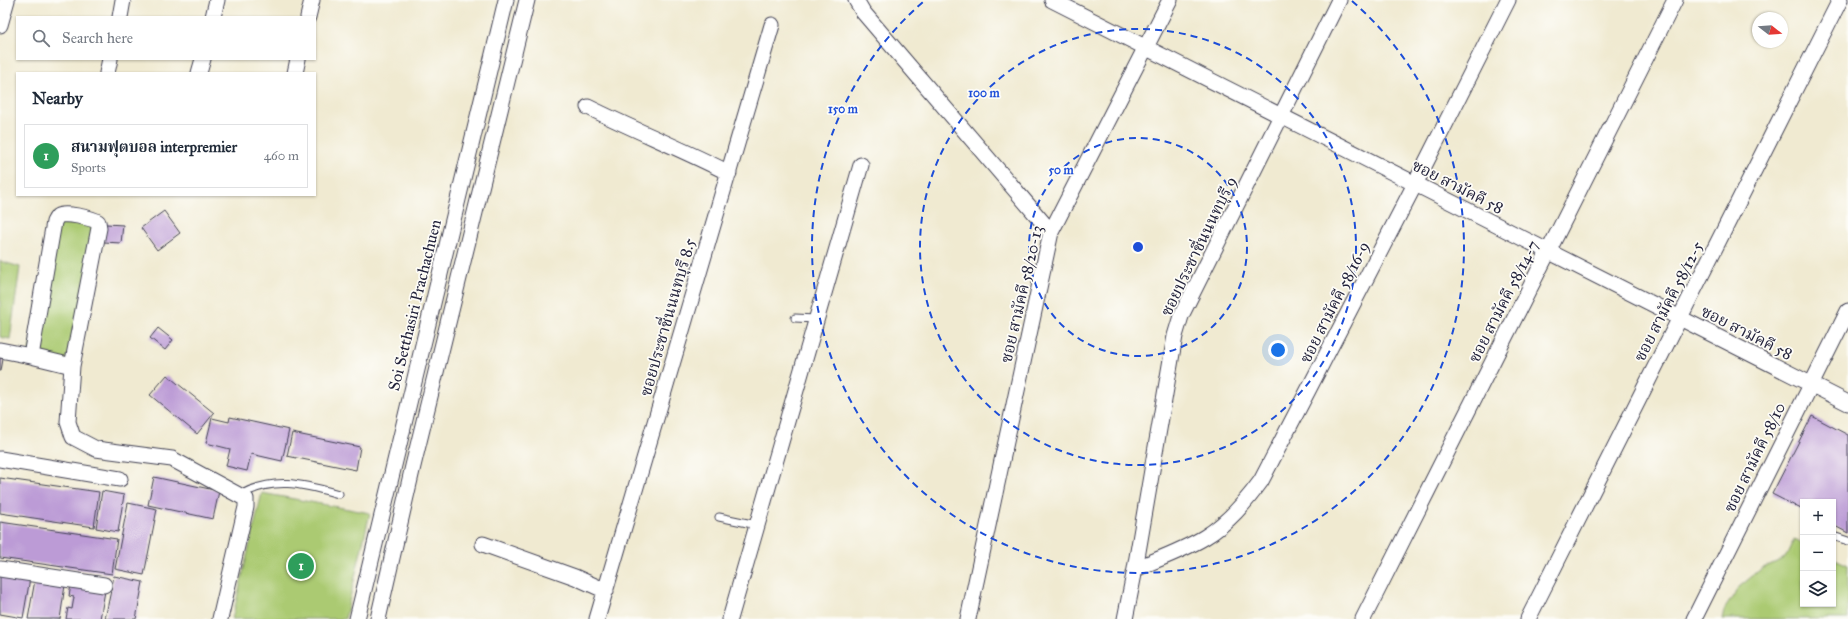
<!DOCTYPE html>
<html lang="en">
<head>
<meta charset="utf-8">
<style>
  :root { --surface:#fff; --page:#f2f2f3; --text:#1f2937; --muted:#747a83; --line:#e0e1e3; --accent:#111827 }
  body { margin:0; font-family:"IM FELL Great Primer","Noto Serif Thai",serif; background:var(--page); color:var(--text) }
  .controls { position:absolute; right:12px; bottom:12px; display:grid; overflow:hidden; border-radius:0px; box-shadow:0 1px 3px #0004 }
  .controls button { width:36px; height:36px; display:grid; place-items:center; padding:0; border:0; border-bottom:1px solid var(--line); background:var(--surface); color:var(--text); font:20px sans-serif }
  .compass { position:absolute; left:1752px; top:12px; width:36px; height:36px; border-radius:50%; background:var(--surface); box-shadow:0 1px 3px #0004; rotate:107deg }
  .you { position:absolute; left:1278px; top:350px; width:14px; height:14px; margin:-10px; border:3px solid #fff; border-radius:50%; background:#1a73e8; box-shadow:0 0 0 6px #1a73e833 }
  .badge { display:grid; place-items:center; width:26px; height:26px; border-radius:50%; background:var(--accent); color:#fff; font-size:13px; font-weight:700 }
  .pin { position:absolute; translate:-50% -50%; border:2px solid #fff; box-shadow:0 1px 4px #0006 }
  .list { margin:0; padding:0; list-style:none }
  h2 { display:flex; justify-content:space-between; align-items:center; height:52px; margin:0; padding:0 16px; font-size:17px }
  h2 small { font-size:13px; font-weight:400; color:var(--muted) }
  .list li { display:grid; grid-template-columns:26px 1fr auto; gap:12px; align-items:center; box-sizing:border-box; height:64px; margin:0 8px 8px; padding:0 8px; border:1px solid var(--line); border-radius:0px }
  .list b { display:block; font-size:15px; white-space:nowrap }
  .list p { margin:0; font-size:13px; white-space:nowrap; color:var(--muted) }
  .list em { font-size:13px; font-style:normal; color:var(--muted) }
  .icon { flex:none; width:22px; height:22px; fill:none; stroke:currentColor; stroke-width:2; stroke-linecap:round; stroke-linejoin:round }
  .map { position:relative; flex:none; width:1848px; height:619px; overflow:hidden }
  .search { position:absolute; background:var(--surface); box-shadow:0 1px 3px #0004; left:16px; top:16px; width:300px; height:44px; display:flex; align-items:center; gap:10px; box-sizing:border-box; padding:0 14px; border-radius:0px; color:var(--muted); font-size:15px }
  .panel { position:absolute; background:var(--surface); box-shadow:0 1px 3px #0004; left:16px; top:72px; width:300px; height:124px; border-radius:0px }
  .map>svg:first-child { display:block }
  .green { fill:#abca72; stroke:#667656 }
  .building { fill:#bc9bd6 }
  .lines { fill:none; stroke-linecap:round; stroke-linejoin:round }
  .service-casing { stroke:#414052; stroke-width:9 }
  .minor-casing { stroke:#414052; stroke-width:17 }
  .service { stroke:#fff; stroke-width:7 }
  .minor { stroke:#fff; stroke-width:15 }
  .ring { fill:none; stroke:#1d4ed8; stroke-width:2; stroke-dasharray:7 5 }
  .labels { text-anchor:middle; stroke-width:3.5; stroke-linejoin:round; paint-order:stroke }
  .street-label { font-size:16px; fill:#22223b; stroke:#fdfcf7 }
  .centre { fill:#1d4ed8; stroke:#fdfcf7; stroke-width:2 }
  .ring-label { font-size:12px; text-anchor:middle; font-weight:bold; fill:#1d4ed8; stroke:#fdfcf7; stroke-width:3.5; stroke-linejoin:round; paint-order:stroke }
</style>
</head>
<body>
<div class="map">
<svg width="1848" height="619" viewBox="0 0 1848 619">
  <rect width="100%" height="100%" fill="#fdfcf7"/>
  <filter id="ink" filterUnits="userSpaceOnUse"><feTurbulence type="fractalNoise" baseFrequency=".025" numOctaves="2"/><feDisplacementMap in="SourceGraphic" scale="8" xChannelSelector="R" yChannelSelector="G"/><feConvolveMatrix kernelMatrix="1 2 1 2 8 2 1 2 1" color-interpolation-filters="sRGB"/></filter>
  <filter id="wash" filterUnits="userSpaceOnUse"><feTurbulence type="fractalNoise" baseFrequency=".012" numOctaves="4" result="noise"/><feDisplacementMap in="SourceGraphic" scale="16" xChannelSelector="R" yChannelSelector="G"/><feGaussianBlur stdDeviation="0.9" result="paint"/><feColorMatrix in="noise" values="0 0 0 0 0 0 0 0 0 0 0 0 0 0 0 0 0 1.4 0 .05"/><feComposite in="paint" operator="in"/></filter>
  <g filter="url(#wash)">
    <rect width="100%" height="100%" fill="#f0ead1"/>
    <path class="green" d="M54 213 98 220 71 364 28 356Z
      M0 261 20 267 10 339 0 337Z
      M262 493 370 513 345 619H232Z
      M1794 539 1803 544V604H1833V558L1848 565V619H1722L1724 610 1739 587 1761 569 1785 558Z"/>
    <g id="blocks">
      <path class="building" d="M164 211 180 233 157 250 141 228Z
        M106 224 123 225 121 243 104 242Z
        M158 328 173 340 165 350 150 338Z
        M0 358 3 359 1 371H0Z
        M167 375 214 413 197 434 150 395Z
        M1812 416 1848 435V533L1833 525V502H1803V510L1772 494Z
        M230 417 289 430 282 461 251 454 247 471 226 466 230 449 206 443 212 418 229 422Z
        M292 433 360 447 356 470 287 456Z
        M154 477 219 491 213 519 148 505Z
        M0 478 99 492 94 527 0 513Z
        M102 491 124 495 118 532 96 528Z
        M128 503 157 509 144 575 115 569Z
        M0 522 117 539 112 574 0 558Z
        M0 573 30 578 23 618 0 614Z
        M114 576 143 582 136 619H105Z
        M35 580 65 585 60 619H28Z
        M71 585 105 591 100 619H66L68 608 72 609 74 597 69 596Z"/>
    </g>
  </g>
  <g filter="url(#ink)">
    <use href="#blocks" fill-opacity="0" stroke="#414052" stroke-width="1"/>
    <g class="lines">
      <g class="service-casing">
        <path id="service" d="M795 318 816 319
          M240 495C275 476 302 484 339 494
          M719 517 757 525
          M1833 536 1848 541"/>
      </g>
      <g class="minor-casing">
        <path id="minor" d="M856 0 863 12 1051 232
          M1052 0 1848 403
          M120 17 123 0
          M213 17 217 0
          M308 17 312 0
          M0 25 7 0
          M107 73 110 59
          M199 73 203 59
          M295 73 298 59
          M588 107C634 130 682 149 729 173
          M0 350 31 356
          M72 366 31 356 54 222C55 220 56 218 58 216 64 212 92 218 98 222L99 228 72 366 68 422 73 437 96 449 172 459 246 499V507L220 619
          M0 459 120 479
          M483 544 575 577 606 591
          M0 569 104 585
          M1135 569C1156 560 1186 549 1205 537 1228 523 1245 503 1261 481L1415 184 1508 0
          M357 619 506 0
          M378 619 413 466 527 0
          M597 619 772 25
          M730 619 861 165
          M968 619 1051 232 1170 0
          M1125 619 1135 569 1175 336 1181 316 1339 0
          M1363 619 1675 0
          M1528 619 1840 0
          M1694 619 1848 311"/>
      </g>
      <use href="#service" class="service"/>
      <use href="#minor" class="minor"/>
    </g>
  </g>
  <g class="ring">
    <circle cx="1138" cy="247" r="109"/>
    <circle cx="1138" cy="247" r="218"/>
    <path d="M1352 1A326 326 0 1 1 924 1"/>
  </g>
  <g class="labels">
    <g class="street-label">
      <text transform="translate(1458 186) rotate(27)" y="6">ซอย สามัคคี 58</text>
      <text transform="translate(1198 246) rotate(-64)" y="6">ซอยประชาชื่นนนทบุรี 9</text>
      <text transform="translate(1021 294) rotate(-77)" y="6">ซอย สามัคคี 58/20-13</text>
      <text transform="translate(1503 301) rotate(-63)" y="6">ซอย สามัคคี 58/14-7</text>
      <text transform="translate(1668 301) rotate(-63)" y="6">ซอย สามัคคี 58/12-5</text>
      <text transform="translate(1334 302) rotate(-63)" y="6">ซอย สามัคคี 58/16-9</text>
      <text transform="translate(414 305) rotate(-76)" y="6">Soi Setthasiri Prachachuen</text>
      <text transform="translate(667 317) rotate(-74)" y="6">ซอยประชาชื่นนนทบุรี 8.5</text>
      <text transform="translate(1747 332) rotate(27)" y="6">ซอย สามัคคี 58</text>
      <text transform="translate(1754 457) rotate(-64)" y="6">ซอย สามัคคี 58/10</text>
    </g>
  </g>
  <circle cx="1138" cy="247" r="6" class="centre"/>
  <g class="ring-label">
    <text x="984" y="97">100 m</text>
    <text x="843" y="113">150 m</text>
    <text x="1061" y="174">50 m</text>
  </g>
</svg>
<div class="controls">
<button>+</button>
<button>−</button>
<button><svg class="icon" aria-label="layers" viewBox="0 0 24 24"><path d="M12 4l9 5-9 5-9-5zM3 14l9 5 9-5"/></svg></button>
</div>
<svg class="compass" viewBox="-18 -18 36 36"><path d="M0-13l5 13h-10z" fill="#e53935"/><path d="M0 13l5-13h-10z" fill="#747a83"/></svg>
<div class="you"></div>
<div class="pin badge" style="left:301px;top:566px;background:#2e9e5b">1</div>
<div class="search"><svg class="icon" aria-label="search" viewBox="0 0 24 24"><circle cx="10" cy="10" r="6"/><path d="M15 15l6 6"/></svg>Search here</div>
<section class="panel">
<h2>Nearby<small></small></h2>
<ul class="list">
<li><span class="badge" style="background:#2e9e5b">1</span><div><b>สนามฟุตบอล interpremier</b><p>Sports</p></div><em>460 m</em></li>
</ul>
</section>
</div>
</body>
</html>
